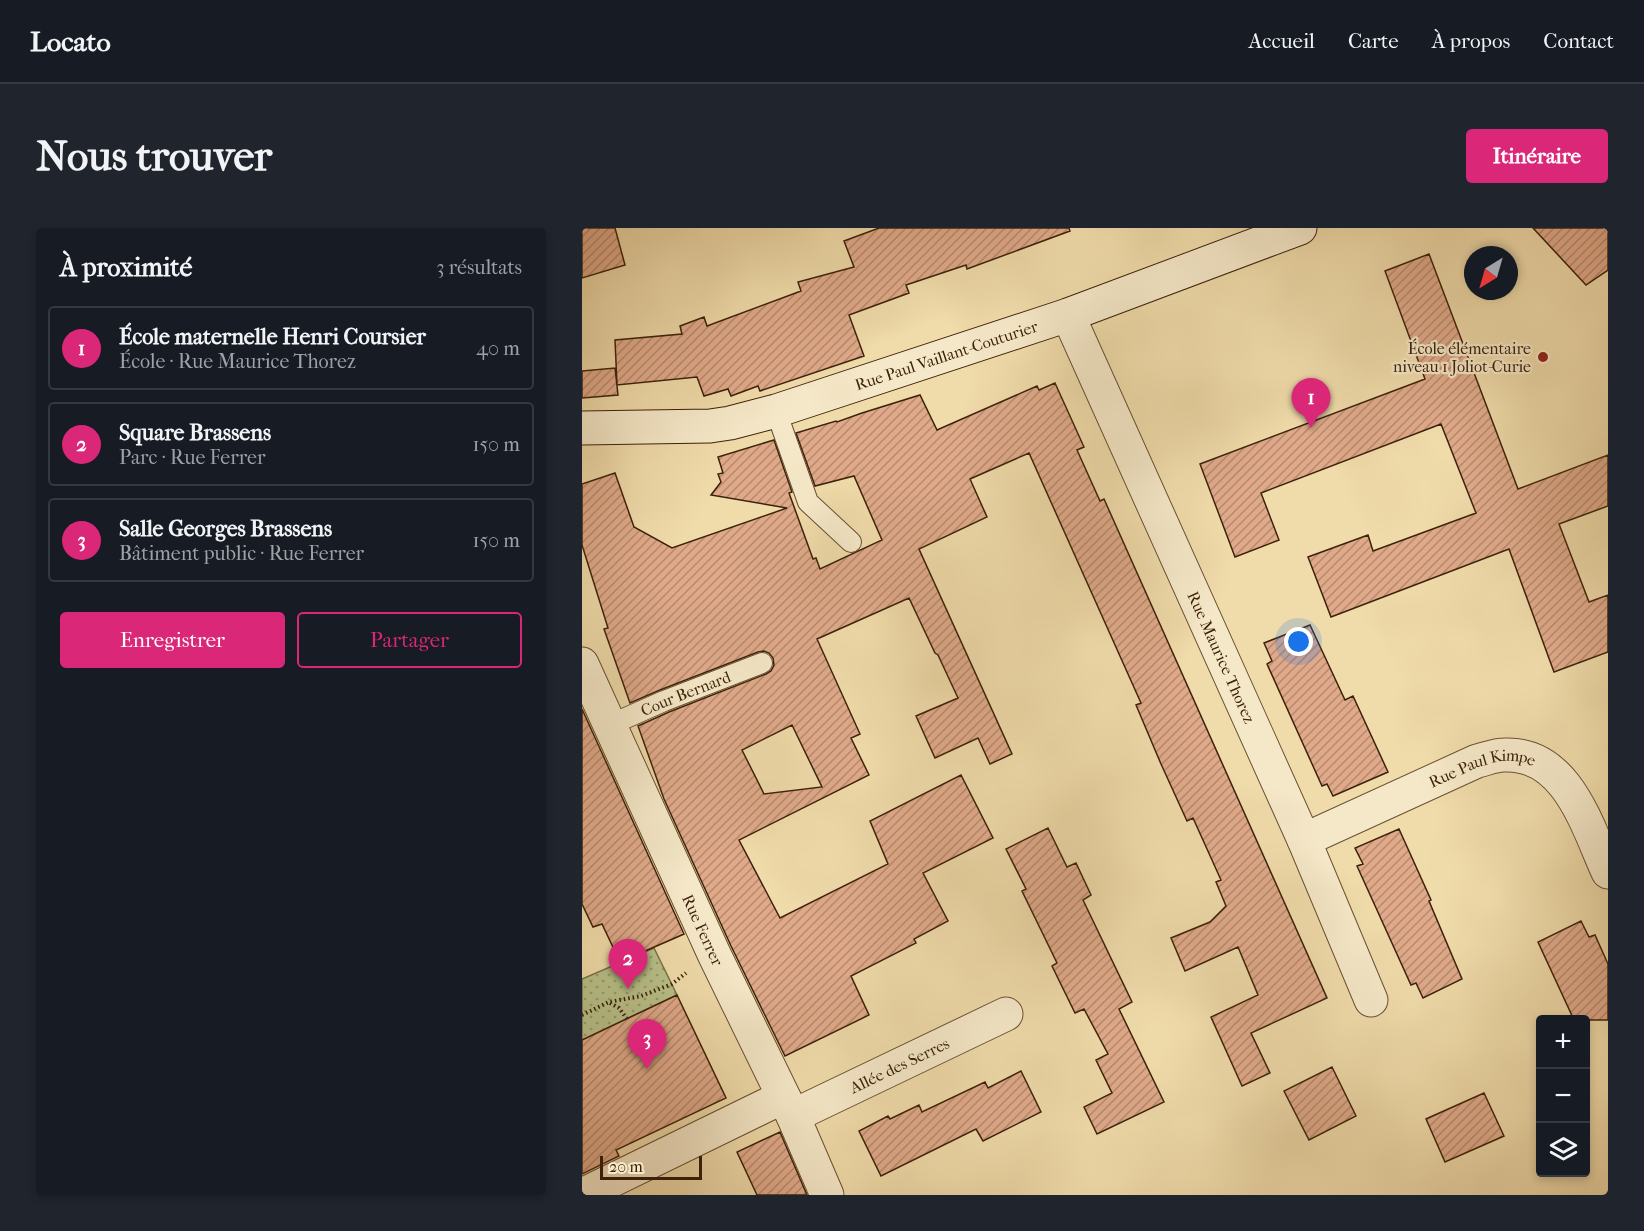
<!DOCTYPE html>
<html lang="fr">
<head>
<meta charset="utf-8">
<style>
  :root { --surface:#171b24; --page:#20242c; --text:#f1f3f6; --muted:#9ea1a6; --line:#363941; --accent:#db2777 }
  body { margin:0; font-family:"IM FELL French Canon",serif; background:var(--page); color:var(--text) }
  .controls { position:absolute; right:18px; bottom:18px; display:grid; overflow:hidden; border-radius:6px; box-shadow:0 3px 9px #0003 }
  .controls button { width:54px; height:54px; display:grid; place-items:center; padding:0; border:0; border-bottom:2px solid var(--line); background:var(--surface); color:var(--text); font:30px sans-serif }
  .compass { position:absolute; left:882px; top:18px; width:54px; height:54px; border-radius:50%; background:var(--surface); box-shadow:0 3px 9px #0003; rotate:217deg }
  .scale { position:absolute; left:18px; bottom:15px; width:102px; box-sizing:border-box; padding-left:6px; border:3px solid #3c220a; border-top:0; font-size:16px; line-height:21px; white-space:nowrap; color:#3c220a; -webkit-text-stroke:4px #f5e8c8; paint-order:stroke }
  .you { position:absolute; left:717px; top:414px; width:21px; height:21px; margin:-15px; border:4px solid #fff; border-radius:50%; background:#1a73e8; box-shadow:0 0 0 9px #1a73e833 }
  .badge { display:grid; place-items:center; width:39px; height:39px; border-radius:50%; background:var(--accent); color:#fff; font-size:20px; font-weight:700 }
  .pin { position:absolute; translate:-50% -50px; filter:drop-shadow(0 2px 3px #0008) }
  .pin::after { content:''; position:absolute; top:32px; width:21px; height:18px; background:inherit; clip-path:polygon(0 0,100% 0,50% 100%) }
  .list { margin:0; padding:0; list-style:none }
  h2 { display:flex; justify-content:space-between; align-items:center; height:78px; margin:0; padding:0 24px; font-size:26px }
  h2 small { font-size:20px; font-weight:400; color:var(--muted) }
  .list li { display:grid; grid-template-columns:39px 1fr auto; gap:18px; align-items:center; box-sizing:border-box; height:84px; margin:0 12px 12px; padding:0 12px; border:2px solid var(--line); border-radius:6px }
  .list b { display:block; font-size:22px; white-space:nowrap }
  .list p { margin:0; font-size:20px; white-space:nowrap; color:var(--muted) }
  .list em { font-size:20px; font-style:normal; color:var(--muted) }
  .actions { display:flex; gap:12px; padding:18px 24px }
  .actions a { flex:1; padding:14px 0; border:2px solid var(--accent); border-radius:6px; text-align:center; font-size:21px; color:var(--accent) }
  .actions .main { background:var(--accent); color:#fff }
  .icon { flex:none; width:33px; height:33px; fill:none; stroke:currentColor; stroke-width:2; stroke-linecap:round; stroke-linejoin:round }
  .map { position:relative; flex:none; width:1026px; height:967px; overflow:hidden; border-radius:6px }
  header { display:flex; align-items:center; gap:36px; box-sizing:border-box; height:84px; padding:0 30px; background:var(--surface); border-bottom:2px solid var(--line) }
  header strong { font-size:28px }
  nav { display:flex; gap:33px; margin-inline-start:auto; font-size:21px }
  .intro { display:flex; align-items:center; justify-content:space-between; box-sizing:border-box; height:144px; padding:0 36px }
  h1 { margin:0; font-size:42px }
  .button { padding:15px 27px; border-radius:6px; background:var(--accent); color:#fff; font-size:21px; font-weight:700 }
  main { display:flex; gap:36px; padding:0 36px }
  aside { flex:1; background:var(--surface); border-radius:6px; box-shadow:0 3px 9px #0003 }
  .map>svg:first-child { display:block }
  .garden { fill:url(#garden-dots); stroke:#7a714a; stroke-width:1.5 }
  .building { fill:url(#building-hatch); stroke:#3c220a; stroke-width:1.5; fill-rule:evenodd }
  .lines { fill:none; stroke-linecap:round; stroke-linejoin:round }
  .lane-casing { stroke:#695032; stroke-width:22 }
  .street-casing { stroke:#695032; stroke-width:35 }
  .secondary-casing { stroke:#3c220a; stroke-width:35 }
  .path { stroke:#3c220a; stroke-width:4; stroke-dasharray:1.5 3; stroke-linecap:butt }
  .lane { stroke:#f5e8c8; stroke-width:20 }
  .street { stroke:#f5e8c8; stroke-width:33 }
  .secondary { stroke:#f5e8c8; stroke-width:33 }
  .poi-dot { fill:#8f2418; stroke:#f5e8c8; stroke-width:2 }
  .labels { text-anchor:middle; stroke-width:4.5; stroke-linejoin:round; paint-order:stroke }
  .poi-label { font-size:16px; fill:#3c220a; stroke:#f5e8c8; text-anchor:end }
  .street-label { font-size:16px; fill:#3c220a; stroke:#f5e8c8 }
</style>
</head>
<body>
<header>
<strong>Locato</strong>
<nav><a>Accueil</a><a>Carte</a><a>À propos</a><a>Contact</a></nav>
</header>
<div class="intro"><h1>Nous trouver</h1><a class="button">Itinéraire</a></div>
<main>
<aside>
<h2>À proximité<small>3 résultats</small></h2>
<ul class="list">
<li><span class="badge">1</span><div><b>École maternelle Henri Coursier</b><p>École · Rue Maurice Thorez</p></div><em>40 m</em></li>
<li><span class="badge">2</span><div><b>Square Brassens</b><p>Parc · Rue Ferrer</p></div><em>150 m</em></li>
<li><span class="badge">3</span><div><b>Salle Georges Brassens</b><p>Bâtiment public · Rue Ferrer</p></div><em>150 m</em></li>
</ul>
<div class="actions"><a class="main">Enregistrer</a><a>Partager</a></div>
</aside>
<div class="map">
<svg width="1026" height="967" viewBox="0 0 1026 967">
  <defs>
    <pattern id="garden-dots" width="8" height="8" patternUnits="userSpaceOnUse" patternTransform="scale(1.5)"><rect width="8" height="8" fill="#b8c089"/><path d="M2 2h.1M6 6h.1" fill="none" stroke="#979c6e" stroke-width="1.8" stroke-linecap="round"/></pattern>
    <pattern id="building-hatch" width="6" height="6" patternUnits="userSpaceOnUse" patternTransform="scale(1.5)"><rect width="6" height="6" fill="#e0aa8a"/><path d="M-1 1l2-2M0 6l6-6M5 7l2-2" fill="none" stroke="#b78a6f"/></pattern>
  </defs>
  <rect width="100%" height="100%" fill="#f0dbaa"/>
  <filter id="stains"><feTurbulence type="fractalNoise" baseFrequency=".00333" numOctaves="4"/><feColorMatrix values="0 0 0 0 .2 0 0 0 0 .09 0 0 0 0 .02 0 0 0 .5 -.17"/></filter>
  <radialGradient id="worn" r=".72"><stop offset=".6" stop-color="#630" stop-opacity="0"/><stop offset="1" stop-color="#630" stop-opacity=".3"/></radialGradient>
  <path class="garden" d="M72 720 95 767 0 812V751Z"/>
  <path class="building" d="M0 0H33L43 37 0 50Z
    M297 0H487L488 3 385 41 384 37 324 57 327 65 267 87 282 128 178 163 176 158 149 168 146 161 122 168 115 149 35 157 33 112 100 106 98 98 122 89 125 98 219 63 216 54 272 39 262 13Z
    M951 0H1026V42L1004 57Z
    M847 26 936 261 1026 227V278L977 296 1007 374 1026 367V424L972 444 927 321 749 389 726 329 786 307 791 323 894 285 859 196 679 265 697 312 653 329 618 236 843 151 803 43Z
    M33 140 36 167 0 170V143Z
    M473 155 502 219 495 222 518 273 522 271 745 770 669 805 688 845 660 858 629 789 676 767 656 719 603 743 589 710 628 694 644 678 634 654 639 652 611 590 605 593 579 536 554 477 559 475 447 225 388 251 405 289 337 321 430 526 408 536 396 510 353 530 334 488 376 470 356 427 353 425 327 370 235 411 278 506 269 510 287 547 157 612 198 690 306 636 288 593 379 547 411 610 341 645 366 693 332 711 334 715 269 748 287 787 203 828 149 718 82 571 56 498 87 484 184 446 189 443 192 437 191 430 187 425 182 423 176 424 78 462 48 475 22 401 26 400 0 317V256L33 245 52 299 90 320 205 280 129 267 139 254 136 246 141 245 136 229 192 212 210 264 207 265 231 331 234 330 238 341 300 312 272 248 233 258 214 205 254 193 255 194 280 185 338 167 355 202 455 158 457 162ZM210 497 240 559 182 566 160 522Z
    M728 397 763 472 771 468 806 544 751 568 745 556 740 558 685 436 690 433 682 415Z
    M0 481 102 706 38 734 20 696 11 699 0 676Z
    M466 600 485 639 494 635 509 667 501 672 550 774 537 781 582 874 515 906 502 879 530 865 514 832 526 826 502 781 493 785 470 738 475 735 440 663 444 661 424 621Z
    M817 601 849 672 847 673 880 751 841 770 834 755 829 757 775 638 781 636 773 620Z
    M999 693 1007 709 1013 707 1026 736V792H992L956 714Z
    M95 767 144 870 34 922 37 928 0 946V812Z
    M750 839 774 888 727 912 702 863Z
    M439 843 459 884 401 913 394 901 299 948 277 903 306 888 308 891 337 877 340 884 403 854 406 860Z
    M902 865 922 908 863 934 844 891Z
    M198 904 225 967H175L155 924Z"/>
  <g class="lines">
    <g class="lane-casing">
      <g id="lane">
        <path d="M194 183 226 274 269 314"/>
        <path id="s1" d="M28 497 82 473 180 435"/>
      </g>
    </g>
    <g class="street-casing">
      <g id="street">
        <path id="s2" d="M486 87 722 612 789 772"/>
        <path id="s3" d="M0 436 132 726 211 888 245 967"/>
        <path id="s4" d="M722 612 895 533C904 531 913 527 922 527 985 524 1005 598 1026 644"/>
        <path id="s5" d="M211 888 424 786"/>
        <path d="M0 967 201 869"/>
      </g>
    </g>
    <g class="secondary-casing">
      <g id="secondary">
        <path id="s6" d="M0 200 128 198 148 195 194 183 486 87 718 0"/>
      </g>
    </g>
    <path class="path" d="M28 775 37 780 45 791
      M0 787 27 774 59 768 90 756 104 745"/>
    <use href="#lane" class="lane"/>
    <use href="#street" class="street"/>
    <use href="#secondary" class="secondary"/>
  </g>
  <circle class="poi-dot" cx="961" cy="129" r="6"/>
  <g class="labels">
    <g class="poi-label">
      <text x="949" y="126">École élémentaire<tspan x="949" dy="18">niveau 1 Joliot-Curie</tspan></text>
    </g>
    <g class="street-label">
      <text dy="6" stroke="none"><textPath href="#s6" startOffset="375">Rue Paul Vaillant-Couturier</textPath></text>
      <text dy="6" stroke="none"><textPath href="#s2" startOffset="375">Rue Maurice Thorez</textPath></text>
      <text dy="6" stroke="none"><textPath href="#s1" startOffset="82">Cour Bernard</textPath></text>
      <text dy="6" stroke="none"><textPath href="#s4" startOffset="194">Rue Paul Kimpe</textPath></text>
      <text dy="6" stroke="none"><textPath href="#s3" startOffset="292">Rue Ferrer</textPath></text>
      <text dy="6" stroke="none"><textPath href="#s5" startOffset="118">Allée des Serres</textPath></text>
    </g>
  </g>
  <rect width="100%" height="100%" filter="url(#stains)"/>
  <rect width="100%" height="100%" fill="url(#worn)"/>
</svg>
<div class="controls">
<button>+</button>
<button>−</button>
<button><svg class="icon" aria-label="layers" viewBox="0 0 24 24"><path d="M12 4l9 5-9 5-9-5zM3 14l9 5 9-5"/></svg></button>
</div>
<svg class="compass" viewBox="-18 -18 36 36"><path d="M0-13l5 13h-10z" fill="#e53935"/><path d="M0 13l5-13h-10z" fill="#9ea1a6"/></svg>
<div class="scale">20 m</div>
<div class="you"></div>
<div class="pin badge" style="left:729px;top:200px">1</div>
<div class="pin badge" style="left:46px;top:761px">2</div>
<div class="pin badge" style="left:65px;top:841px">3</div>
</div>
</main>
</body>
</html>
